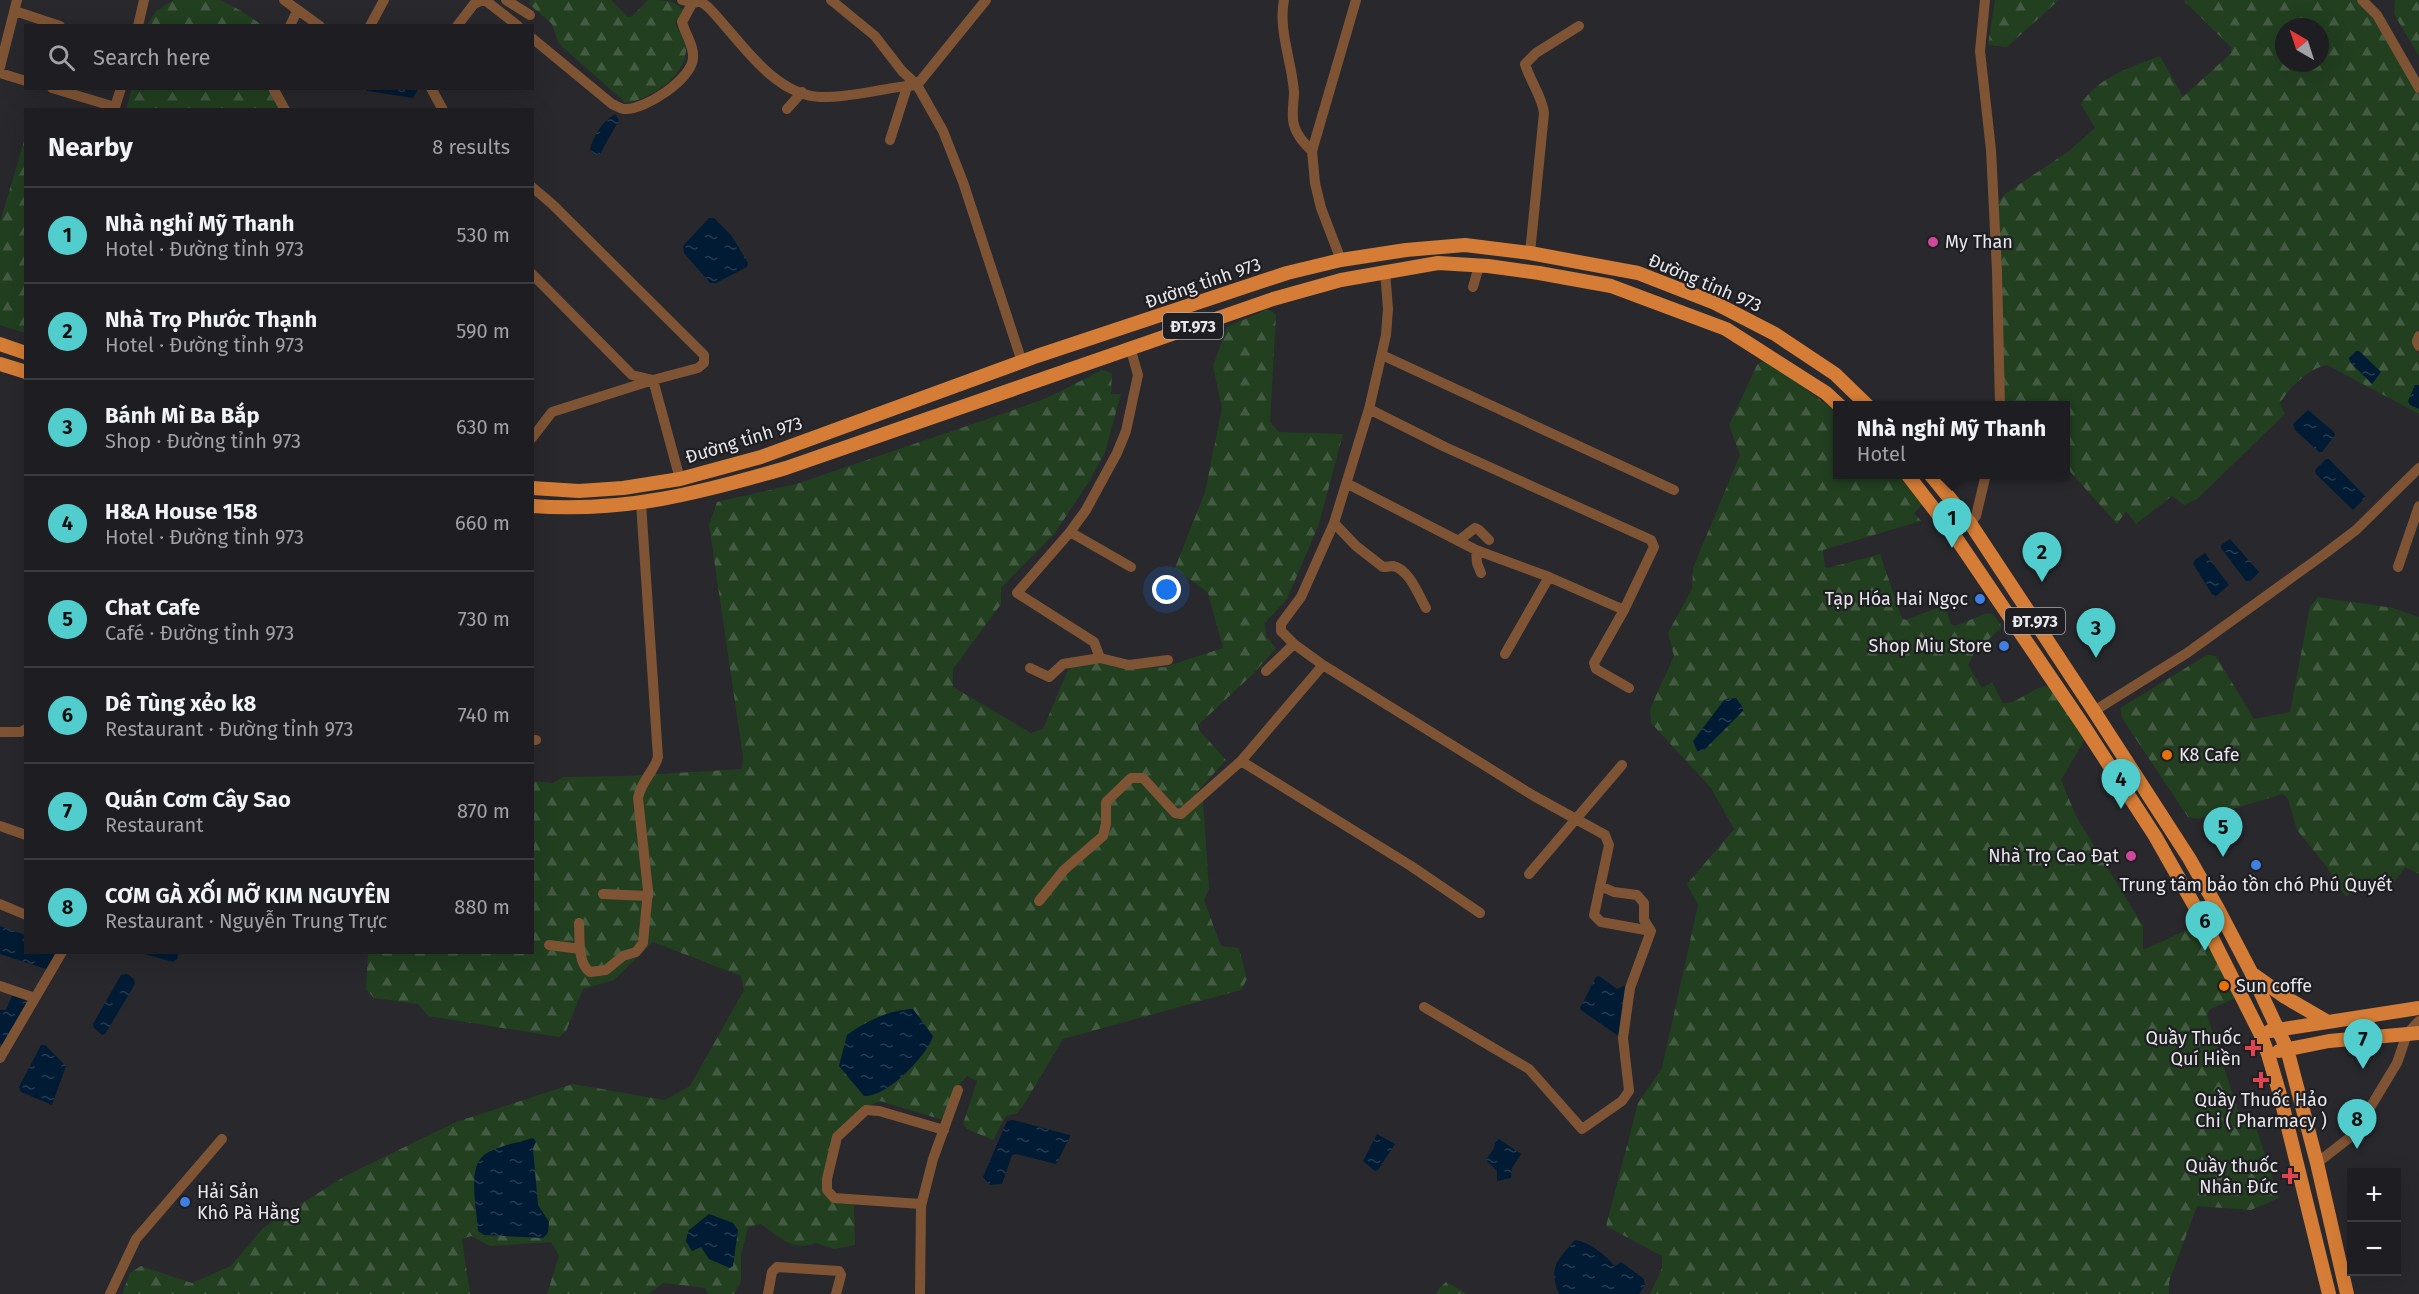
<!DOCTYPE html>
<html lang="en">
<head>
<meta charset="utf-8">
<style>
  :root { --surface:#1e1e22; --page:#2b2b2f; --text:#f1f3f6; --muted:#a1a2a5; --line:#3c3c40; --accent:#52cdce }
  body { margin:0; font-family:"Fira Sans",sans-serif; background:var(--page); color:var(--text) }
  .controls { position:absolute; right:18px; bottom:18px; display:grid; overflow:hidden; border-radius:0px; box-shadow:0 6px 24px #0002 }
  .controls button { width:54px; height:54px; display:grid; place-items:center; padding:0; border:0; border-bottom:2px solid var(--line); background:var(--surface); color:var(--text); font:30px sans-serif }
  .compass { position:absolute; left:2275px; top:18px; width:54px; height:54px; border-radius:50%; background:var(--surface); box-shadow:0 6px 24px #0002; rotate:321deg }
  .you { position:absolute; left:1167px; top:590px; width:21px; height:21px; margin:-15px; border:4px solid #fff; border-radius:50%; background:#1a73e8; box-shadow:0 0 0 9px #1a73e833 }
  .badge { display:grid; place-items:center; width:39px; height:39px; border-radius:50%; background:var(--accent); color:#111; font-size:20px; font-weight:700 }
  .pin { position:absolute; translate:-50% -50px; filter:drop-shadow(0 2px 3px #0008) }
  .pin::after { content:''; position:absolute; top:32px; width:21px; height:18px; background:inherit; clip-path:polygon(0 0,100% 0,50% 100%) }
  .popup { position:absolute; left:1833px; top:401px; width:237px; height:78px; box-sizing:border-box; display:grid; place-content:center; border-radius:0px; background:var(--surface); filter:drop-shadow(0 2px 4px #0005); font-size:20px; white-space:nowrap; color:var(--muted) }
  .popup b { font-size:22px; color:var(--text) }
  .popup::after { content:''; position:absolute; left:50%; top:100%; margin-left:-12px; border:12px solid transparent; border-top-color:var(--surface) }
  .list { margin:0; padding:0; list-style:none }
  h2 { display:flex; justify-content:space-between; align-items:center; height:78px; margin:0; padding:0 24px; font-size:26px }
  h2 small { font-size:20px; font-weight:400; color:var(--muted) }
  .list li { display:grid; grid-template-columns:39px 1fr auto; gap:18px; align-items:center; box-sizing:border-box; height:96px; padding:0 24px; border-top:2px solid var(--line) }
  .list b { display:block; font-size:22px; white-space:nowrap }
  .list p { margin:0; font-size:20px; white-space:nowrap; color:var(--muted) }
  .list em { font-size:20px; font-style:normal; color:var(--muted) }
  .icon { flex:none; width:33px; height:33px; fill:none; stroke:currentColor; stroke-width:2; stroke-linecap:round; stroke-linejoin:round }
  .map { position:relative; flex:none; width:2419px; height:1294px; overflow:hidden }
  .search { position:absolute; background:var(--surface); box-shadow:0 6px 24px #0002; left:24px; top:24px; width:510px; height:66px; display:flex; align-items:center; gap:15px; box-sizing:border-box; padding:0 21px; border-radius:0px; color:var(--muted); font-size:22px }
  .panel { position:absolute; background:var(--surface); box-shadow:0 6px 24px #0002; left:24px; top:108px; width:510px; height:846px; border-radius:0px }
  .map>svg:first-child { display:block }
  .forest { fill:url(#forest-firs); fill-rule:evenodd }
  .water { fill:url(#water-ripples) }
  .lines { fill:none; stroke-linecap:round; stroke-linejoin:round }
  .minor { stroke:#7f5435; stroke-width:10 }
  .major { stroke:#d57d36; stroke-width:14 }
  .hotel-dot { fill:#d1479c; stroke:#1e1e23; stroke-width:2 }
  .shop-dot { fill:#3f7fe0; stroke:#1e1e23; stroke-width:2 }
  .food-dot { fill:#e8710a; stroke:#1e1e23; stroke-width:2 }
  .health-dot { fill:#e0444e; stroke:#1e1e23; stroke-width:2 }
  .labels { text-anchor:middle; stroke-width:4.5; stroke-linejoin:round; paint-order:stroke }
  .shield { fill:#1e1e23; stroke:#acacb0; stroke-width:1.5 }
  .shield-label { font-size:16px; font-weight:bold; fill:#e9e9ec }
  .poi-label { font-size:18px; fill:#e9e9ec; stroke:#1e1e23; text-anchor:end }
  .street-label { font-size:18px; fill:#e9e9ec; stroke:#1e1e23 }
</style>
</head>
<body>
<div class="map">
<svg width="2419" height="1294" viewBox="0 0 2419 1294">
  <defs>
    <pattern id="forest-firs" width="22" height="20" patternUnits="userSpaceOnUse" patternTransform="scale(1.5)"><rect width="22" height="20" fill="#223f20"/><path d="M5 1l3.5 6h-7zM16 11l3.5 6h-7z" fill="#425b41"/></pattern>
    <pattern id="water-ripples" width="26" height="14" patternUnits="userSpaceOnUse" patternTransform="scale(1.5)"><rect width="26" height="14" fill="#001b33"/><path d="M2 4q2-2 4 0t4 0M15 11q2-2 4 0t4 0" fill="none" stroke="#253c51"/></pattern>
  </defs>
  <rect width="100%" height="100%" fill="#28282d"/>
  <path class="forest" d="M174 0H220L240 10 262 25H147L156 11Z
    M532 0H611L628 17 632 16 648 0C663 0 678 0 684 12L675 23C679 31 686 42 686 50 685 78 650 99 626 103L559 44 552 24 529 4Z
    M1995 0H2059L2007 47 1988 45Z
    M2183 0H2355L2370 14 2419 93V329C2413 338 2414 345 2419 355V414L2327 365C2309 368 2289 388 2280 403L2285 414 2197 499 2184 505 2172 496 2136 524 2126 511 2117 524 2066 467V406L2003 405 1999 201 2005 194 2069 151 2095 128 2081 104C2097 78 2132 66 2160 56L2183 97 2231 53V47ZM2284 27H2320V63H2284Z
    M2395 0H2419V56L2394 14Z
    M132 88 268 89 281 110H126Z
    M25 138V333L0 325V222Z
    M1268 309 1276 315 1270 422 1279 432 1343 434 1319 524 1287 599 1265 623 1266 636 1276 648 1253 674 1198 725 1199 730 1226 760 1197 792 1203 801 1209 889 1204 900 1221 946 1239 948 1247 979 1241 990 1063 1039 1023 1106 1017 1113 1006 1116 993 1140 967 1129 963 1124 977 1081 967 1076 956 1089 943 1120 880 1101 862 1109 840 1128 823 1187 854 1205 855 1245 834 1249 816 1243C793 1252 779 1237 761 1224L748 1227 741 1255V1282L734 1294H708L705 1288 663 1283 649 1294H547L559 1256 551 1242 490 1246 471 1236 462 1239 470 1294H122L130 1273 141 1266 192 1283 231 1266 263 1228 345 1176 456 1122 573 1084 665 1100 690 1086 744 990 741 976 653 942 614 980 583 989 566 1031 559 1037 428 1016 418 1004 374 998 366 989 368 953 532 952 533 781 553 783 563 777 625 776 742 769 743 757 709 525 717 502 796 484 1008 412 1049 397 1102 370 1112 373 1111 394H1121L1105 452 1090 480 1055 533 1001 588V604L953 669V687L1031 733 1043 729 1067 672 1076 663H1115L1129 669 1165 667 1223 648 1208 593 1175 568 1205 492 1222 408 1213 366 1227 327Z
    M1765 359 1838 413V474L1902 475 1924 503 1914 513 1921 521 1823 550 1825 567 1828 568 1880 554 1902 618 1906 620 1945 605 1951 624 1955 626 1987 613 1993 614 2002 627 1974 653 1968 665 1982 688 1992 682 2003 703C2019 704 2030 687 2049 686L2085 739 2061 780 2076 816 2143 926V950L2189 929 2199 941H2206L2236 995 2234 999 2210 1009 2207 1015 2241 1120 2247 1124 2254 1121 2279 1198 2251 1210 2197 1206 2169 1282V1294H1650L1662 1268V1256L1606 1226 1638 1103 1662 1068 1698 905 1687 884 1734 829 1711 788 1651 723 1650 709 1674 656 1668 633 1692 589 1693 568 1740 455 1729 425 1757 365Z
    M2318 597 2393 608 2419 617V874L2405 867 2393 884 2345 896 2326 866 2297 830 2288 799 2283 794 2198 819 2188 817 2122 718 2120 708 2207 655 2216 656 2254 719 2290 712 2310 606Z
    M1446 1282 1468 1294H1436L1439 1288Z"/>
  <path class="water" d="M355 89 418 88V89L413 98Z
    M615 114 619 120 600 154 595 155 590 149C594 135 602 122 615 114Z
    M709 218H714L731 235 748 263 747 267 716 283H710L684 253 683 246Z
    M2356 351H2359L2381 372 2372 384 2350 362 2349 358Z
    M2415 385H2419V409L2410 405 2408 401Z
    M2308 410 2334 432 2335 435 2322 452H2319L2295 430 2293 424Z
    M2326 459H2329L2366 497 2353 510 2316 474 2315 470Z
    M2230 539 2259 572 2249 582 2246 581 2221 548V545Z
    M2205 553 2229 585 2216 596 2212 594 2193 564 2195 560Z
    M1736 698 1743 708V711L1703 751H1697L1693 741 1725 699Z
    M0 926 25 935 26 952 57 953 50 967 46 969 0 954Z
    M141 953 179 952V953L177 959 173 962Z
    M127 974 134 979 135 984 105 1034 102 1035 94 1028 93 1024 121 975Z
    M1599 976 1617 989 1626 985 1620 1037 1581 1010 1580 1008 1596 977Z
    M13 993 25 996 28 1003 4 1045 0 1044V1010H6Z
    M913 1009 933 1036C927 1056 886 1098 864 1096L839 1066 847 1035C866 1021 889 1010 913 1009Z
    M41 1045H45L66 1066 52 1105 21 1092 19 1087Z
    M1013 1120 1070 1135V1137L1056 1164 1016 1154 1012 1155 1002 1184 990 1185 983 1177 1007 1121Z
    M1377 1134 1395 1144 1378 1170 1375 1171 1363 1161Z
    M533 1138 536 1142 533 1148 538 1205 549 1222 548 1233 543 1238 484 1235 478 1231C477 1210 467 1168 484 1155 494 1147 520 1142 533 1138Z
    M1499 1139 1521 1154 1512 1168 1511 1178 1497 1181V1171L1486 1160 1494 1148 1495 1141Z
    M709 1214 733 1223 738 1230 733 1266 730 1268 709 1259 701 1247 692 1251 686 1241 688 1231Z
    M1575 1240C1590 1242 1605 1255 1615 1266L1621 1262 1644 1279 1645 1285 1639 1294H1559C1548 1267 1557 1261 1575 1240Z"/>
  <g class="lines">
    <path class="minor" d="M284 0 320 26
      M485 0 518 26
      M506 0 530 15
      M682 0 694 3 700 1 708 7C738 37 772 95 820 97 853 98 885 87 917 85L986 0
      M831 0 875 36 902 71 917 85 943 131 963 182 1022 362
      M1284 0C1278 30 1292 62 1294 92 1294 102 1291 115 1294 125 1297 136 1304 143 1312 151
      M1985 0 1980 51 1991 150 1997 271 2000 406
      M2362 0 2377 15 2419 88
      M15 11 60 26
      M138 26 144 0
      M290 26 297 11 294 8
      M370 26 384 0
      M457 26 474 4 483 0
      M532 38 612 104C617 106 621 109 625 109 645 110 692 79 693 58 694 45 685 34 682 22L694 0
      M0 67 17 0
      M0 73 26 81
      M52 88 115 107 121 88
      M273 88 285 110
      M431 88 443 110
      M787 109 802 92
      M890 140 907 87
      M532 187 552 204 699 350 704 355V363L698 368 653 380 632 375 532 274
      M1530 253 1544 113C1542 96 1530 81 1525 64L1536 53 1579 26
      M1341 260 1321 208 1315 183 1312 151 1356 0
      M1385 271 1388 309 1386 335 1369 409 1334 523 1301 597 1281 624V631L1294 644 1323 665 1534 796 1605 835 1609 845 1594 915 1601 922 1651 931
      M1473 287 1479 266
      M2419 336 2417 342 2419 346
      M1382 355 1674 490
      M1369 409 1445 447 1651 540 1654 547 1624 610 1594 663 1596 669 1629 688
      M532 438 552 412 653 380 680 479
      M1348 484 1476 550 1549 577 1624 610
      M1334 523 1356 546 1383 567C1387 567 1390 566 1393 566 1409 569 1419 596 1426 608
      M1970 523 1976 516 1986 474
      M1070 532 1131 567
      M1458 541 1475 528 1479 530 1489 540
      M1476 550 1477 563 1481 573
      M2398 567 2419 506
      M1505 654 1549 577
      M1100 658 1094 642 1017 593 1070 532 1086 510 1117 453 1126 431 1138 375 1130 347
      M1323 665 1241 761 1411 866 1480 913
      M1030 668 1049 677 1063 664 1100 658 1129 665 1168 660
      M1266 671 1294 644
      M2094 711 2187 653 2323 555 2356 530 2419 468
      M0 732H21L26 729
      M532 740H536
      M0 826 26 835
      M1529 874 1622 765
      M603 894 648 896
      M1039 901 1064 870 1103 836 1106 824V802L1131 778H1143L1175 813 1181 814 1241 761
      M0 904 26 915
      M579 923C580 937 577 963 590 972L606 970 623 956 636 952 643 943 648 891 638 798C642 779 654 772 658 757L641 503
      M549 945 580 949
      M0 986 35 998
      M1424 1007 1529 1069 1582 1129 1622 1101 1629 1091 1623 1038 1630 988 1651 931 1644 920V903L1637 895 1614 892 1600 886
      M0 1058 62 952
      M2317 1163 2349 1138 2362 1121 2397 1063 2407 1034 2419 1021
      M921 1204 834 1198 827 1190V1179L837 1137 866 1110 879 1111 944 1130
      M110 1294 136 1239 222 1139
      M768 1294 772 1272 777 1267 839 1271 841 1275 836 1294
      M920 1294 921 1206 933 1159 958 1090"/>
    <path class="major" d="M0 344 26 353
      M0 364 26 372
      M1907 474 1954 535 2085 728 2155 836 2206 926 2260 1033 2268 1054 2280 1095 2329 1294
      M1930 474 1970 523 2094 711 2189 858 2218 909 2251 972 2287 1049 2317 1163 2347 1294
      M532 488 579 491 623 488 680 479 761 457 1037 356 1287 273 1341 260 1406 250 1465 245 1530 253 1638 273 1715 303 1775 334 1835 374 1868 406
      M532 506C624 513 700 493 786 468L1273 299 1341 280 1438 263 1488 266 1539 273 1611 286 1726 329 1826 393 1840 406
      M2254 975 2285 997 2328 1022
      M2270 1031 2419 1008
      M2279 1051 2329 1041 2419 1033"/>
  </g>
  <g class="hotel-dot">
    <circle cx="1933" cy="242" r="6"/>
    <circle cx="2131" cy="856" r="6"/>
  </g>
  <g class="shop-dot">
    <circle cx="1980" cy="599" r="6"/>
    <circle cx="2004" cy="646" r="6"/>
    <circle cx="2256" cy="865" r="6"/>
    <circle cx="185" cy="1202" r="6"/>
  </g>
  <g class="food-dot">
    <circle cx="2167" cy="755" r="6"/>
    <circle cx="2224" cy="986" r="6"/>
  </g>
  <g class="health-dot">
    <path d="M2250 1039h6v6h6v6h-6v6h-6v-6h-6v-6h6z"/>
    <path d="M2258 1071h6v6h6v6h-6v6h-6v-6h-6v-6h6z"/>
    <path d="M2287 1167h6v6h6v6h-6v6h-6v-6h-6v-6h6z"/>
  </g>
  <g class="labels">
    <g class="shield">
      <rect x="1163" y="313" width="60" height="26" rx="4.5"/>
      <rect x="2005" y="608" width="60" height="26" rx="4.5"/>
    </g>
    <g class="shield-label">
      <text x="1193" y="332">ĐT.973</text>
      <text x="2035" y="627">ĐT.973</text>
    </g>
    <g class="poi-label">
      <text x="1945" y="248" text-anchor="start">My Than</text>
      <text x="1968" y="605">Tạp Hóa Hai Ngọc</text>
      <text x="1992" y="652">Shop Miu Store</text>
      <text x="2179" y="761" text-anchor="start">K8 Cafe</text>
      <text x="2119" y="862">Nhà Trọ Cao Đạt</text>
      <text x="2256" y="891" text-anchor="middle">Trung tâm bảo tồn chó Phú Quyết</text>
      <text x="2236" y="992" text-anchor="start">Sun coffe</text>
      <text x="2241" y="1044">Quầy Thuốc<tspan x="2241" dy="21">Quí Hiền</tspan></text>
      <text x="2261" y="1106" text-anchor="middle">Quầy Thuốc Hảo<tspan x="2261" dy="21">Chi ( Pharmacy )</tspan></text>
      <text x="2278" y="1172">Quầy thuốc<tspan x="2278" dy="21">Nhân Đức</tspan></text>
      <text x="197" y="1198" text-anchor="start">Hải Sản<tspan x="197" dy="21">Khô Pà Hằng</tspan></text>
    </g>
    <g class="street-label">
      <text transform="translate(1203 283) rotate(-19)" y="6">Đường tỉnh 973</text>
      <text transform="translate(1705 283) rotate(23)" y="6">Đường tỉnh 973</text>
      <text transform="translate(744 440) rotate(-17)" y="6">Đường tỉnh 973</text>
    </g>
  </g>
</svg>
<div class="controls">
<button>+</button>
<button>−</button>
</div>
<svg class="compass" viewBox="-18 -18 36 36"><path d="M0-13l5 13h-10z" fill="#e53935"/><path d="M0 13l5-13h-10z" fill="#a1a2a5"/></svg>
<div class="you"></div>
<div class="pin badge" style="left:1952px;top:548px">1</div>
<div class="popup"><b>Nhà nghỉ Mỹ Thanh</b>Hotel</div>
<div class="pin badge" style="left:2042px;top:582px">2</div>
<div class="pin badge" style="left:2096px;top:658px">3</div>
<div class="pin badge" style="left:2121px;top:809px">4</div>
<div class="pin badge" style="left:2223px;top:857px">5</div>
<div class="pin badge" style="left:2205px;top:951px">6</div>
<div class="pin badge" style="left:2363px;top:1069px">7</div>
<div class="pin badge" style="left:2357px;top:1149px">8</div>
<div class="search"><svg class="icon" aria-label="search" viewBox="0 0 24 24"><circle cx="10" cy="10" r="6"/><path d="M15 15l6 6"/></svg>Search here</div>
<section class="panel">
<h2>Nearby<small>8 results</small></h2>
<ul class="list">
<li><span class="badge">1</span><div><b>Nhà nghỉ Mỹ Thanh</b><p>Hotel · Đường tỉnh 973</p></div><em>530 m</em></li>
<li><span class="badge">2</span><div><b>Nhà Trọ Phước Thạnh</b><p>Hotel · Đường tỉnh 973</p></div><em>590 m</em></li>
<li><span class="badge">3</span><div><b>Bánh Mì Ba Bắp</b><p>Shop · Đường tỉnh 973</p></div><em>630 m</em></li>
<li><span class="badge">4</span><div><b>H&amp;A House 158</b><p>Hotel · Đường tỉnh 973</p></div><em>660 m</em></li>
<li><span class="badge">5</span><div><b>Chat Cafe</b><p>Café · Đường tỉnh 973</p></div><em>730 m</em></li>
<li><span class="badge">6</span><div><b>Dê Tùng xẻo k8</b><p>Restaurant · Đường tỉnh 973</p></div><em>740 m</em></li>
<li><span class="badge">7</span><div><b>Quán Cơm Cây Sao</b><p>Restaurant</p></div><em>870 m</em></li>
<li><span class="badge">8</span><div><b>CƠM GÀ XỐI MỠ KIM NGUYÊN</b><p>Restaurant · Nguyễn Trung Trực</p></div><em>880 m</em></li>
</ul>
</section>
</div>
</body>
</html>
